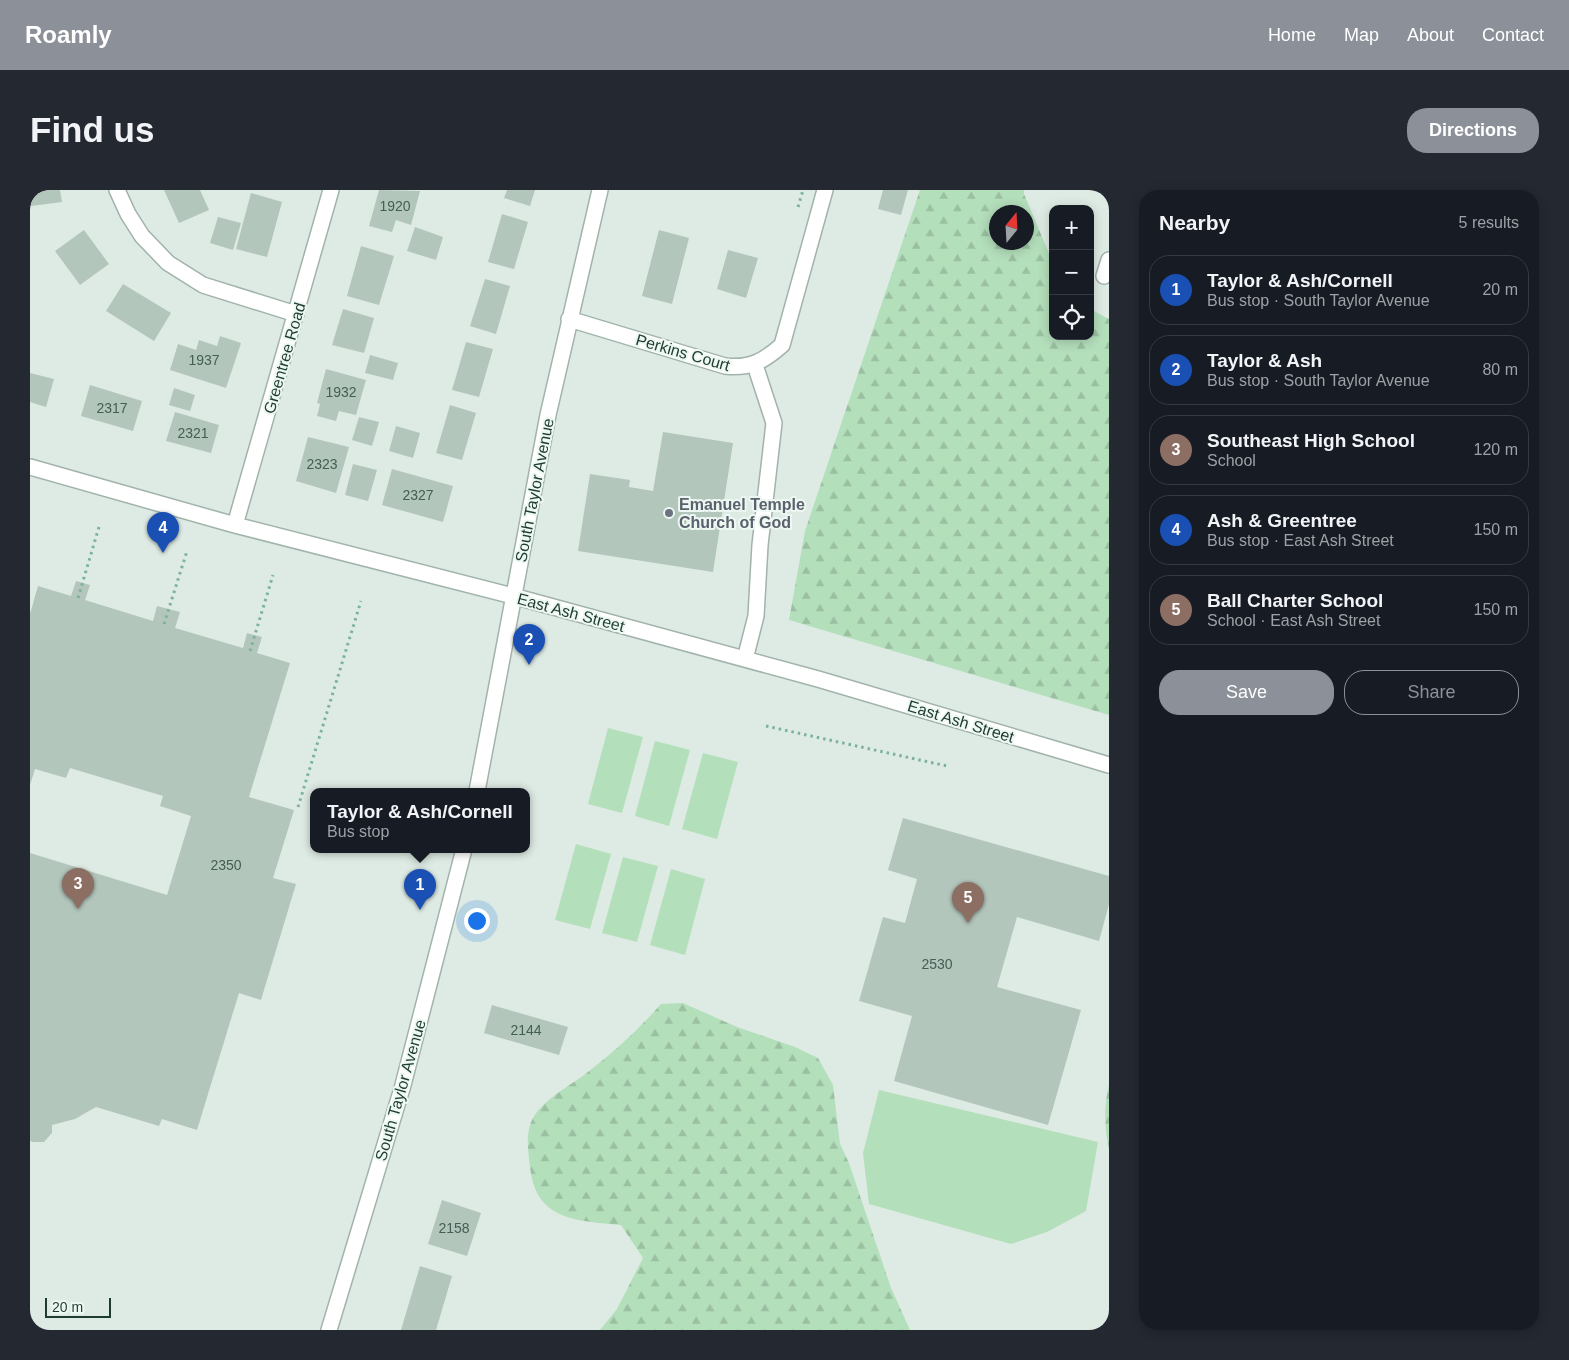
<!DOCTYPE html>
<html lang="en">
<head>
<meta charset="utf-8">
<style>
  :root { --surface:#171b24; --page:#242831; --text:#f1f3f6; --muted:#9ea1a6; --line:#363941; --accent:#8c9099 }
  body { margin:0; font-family:Helvetica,sans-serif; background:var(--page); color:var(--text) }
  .controls { position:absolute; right:15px; top:15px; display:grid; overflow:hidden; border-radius:10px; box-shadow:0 2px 12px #0003 }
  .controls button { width:45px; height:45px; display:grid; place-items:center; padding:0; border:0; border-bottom:1px solid var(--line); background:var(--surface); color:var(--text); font:25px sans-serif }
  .compass { position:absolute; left:959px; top:15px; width:45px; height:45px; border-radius:50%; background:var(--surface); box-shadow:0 2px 12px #0003; rotate:18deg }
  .scale { position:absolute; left:15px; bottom:12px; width:66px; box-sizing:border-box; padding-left:5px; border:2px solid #1e3c31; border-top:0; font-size:14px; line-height:18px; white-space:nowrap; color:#1e3c31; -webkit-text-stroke:4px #eef8f2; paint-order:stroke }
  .you { position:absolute; left:446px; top:730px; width:18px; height:18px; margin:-12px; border:4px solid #fff; border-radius:50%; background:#1a73e8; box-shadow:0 0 0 8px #1a73e833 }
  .badge { display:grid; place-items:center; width:32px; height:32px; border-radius:50%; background:var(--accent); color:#fff; font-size:16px; font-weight:700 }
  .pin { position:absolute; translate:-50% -41px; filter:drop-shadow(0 1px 2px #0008) }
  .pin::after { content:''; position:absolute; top:26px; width:18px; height:15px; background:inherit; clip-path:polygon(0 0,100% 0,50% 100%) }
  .popup { position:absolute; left:280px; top:598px; width:220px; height:65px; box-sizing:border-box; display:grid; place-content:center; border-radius:10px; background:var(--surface); filter:drop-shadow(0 1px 4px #0005); font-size:16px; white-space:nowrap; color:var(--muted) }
  .popup b { font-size:19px; color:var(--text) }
  .popup::after { content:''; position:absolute; left:50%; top:100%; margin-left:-10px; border:10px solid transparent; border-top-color:var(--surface) }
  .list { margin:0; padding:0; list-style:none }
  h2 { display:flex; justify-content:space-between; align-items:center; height:65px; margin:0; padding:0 20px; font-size:21px }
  h2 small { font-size:16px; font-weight:400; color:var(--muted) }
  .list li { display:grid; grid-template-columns:32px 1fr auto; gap:15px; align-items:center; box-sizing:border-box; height:70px; margin:0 10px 10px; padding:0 10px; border:1px solid var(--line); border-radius:20px }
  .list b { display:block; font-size:19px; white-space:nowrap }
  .list p { margin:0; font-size:16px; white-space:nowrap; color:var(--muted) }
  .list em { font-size:16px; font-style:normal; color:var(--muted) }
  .actions { display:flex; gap:10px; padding:15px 20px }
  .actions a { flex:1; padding:11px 0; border:1px solid var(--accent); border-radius:20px; text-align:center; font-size:18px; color:var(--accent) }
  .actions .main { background:var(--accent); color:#fff }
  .icon { flex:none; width:28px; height:28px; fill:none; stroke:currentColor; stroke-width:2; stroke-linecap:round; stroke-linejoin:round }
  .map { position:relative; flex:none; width:1079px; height:1140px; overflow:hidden; border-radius:20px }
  header { display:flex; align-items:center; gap:30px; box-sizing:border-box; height:70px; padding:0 25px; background:var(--accent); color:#fff }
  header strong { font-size:24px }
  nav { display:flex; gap:28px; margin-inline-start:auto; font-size:18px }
  .intro { display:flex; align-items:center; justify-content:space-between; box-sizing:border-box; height:120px; padding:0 30px }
  h1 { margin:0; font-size:35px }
  .button { padding:12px 22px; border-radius:20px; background:var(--accent); color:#fff; font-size:18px; font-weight:700 }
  main { display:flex; gap:30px; padding:0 30px }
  aside { flex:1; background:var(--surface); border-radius:20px; box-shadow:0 2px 12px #0003 }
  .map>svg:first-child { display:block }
  .forest { fill:url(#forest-firs); fill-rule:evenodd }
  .park { fill:#b4dfbb }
  .building { fill:#b3c6bc }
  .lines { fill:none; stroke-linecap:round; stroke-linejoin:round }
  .minor-casing { stroke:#a1b3ab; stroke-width:18 }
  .path { stroke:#7bb29b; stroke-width:3; stroke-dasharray:2.5 4; stroke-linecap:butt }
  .minor { stroke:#fff; stroke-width:15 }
  .worship-dot { fill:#6b7280; stroke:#eef8f2; stroke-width:2 }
  .labels { text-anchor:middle; stroke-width:4; stroke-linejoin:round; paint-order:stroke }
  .number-label { font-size:14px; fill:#435e54 }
  .street-label { font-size:16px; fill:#1e3c31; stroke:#eef8f2 }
  .worship-label { font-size:16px; font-weight:bold; fill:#5b616d; stroke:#eef8f2; text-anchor:start }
</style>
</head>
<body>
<header>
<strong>Roamly</strong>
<nav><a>Home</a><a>Map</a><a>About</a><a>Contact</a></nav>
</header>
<div class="intro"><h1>Find us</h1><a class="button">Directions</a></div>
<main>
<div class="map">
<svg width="1079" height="1140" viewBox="0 0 1079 1140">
  <defs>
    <pattern id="forest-firs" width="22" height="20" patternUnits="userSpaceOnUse" patternTransform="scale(1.25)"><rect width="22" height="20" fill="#b4dfbb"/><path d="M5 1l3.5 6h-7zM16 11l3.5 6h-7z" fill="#9ac0a1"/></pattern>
  </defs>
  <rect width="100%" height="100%" fill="#deebe4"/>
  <path class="forest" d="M890 0H994V4L1023 73V146H1060V119L1079 129V525L759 430 775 341ZM966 22H996V52H966Z
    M653 813 707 837 765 857 788 868 803 895 810 954 819 973 861 1098 880 1140H570L587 1119 613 1068 591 1035C552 1031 509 1032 501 984 499 967 494 944 503 928 515 908 540 896 558 882 584 862 609 839 631 814Z
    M1079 894V959C1074 937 1074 915 1079 894Z"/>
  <path class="park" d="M578 538 613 547 592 623 558 614Z
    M625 551 660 560 639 636 605 626Z
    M673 563 708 572 687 649 652 639Z
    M546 654 581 664 560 739 525 730Z
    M593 667 628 676 607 752 572 743Z
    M641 679 675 689 655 765 620 755Z
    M849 900 1068 952 1056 1021 1017 1042 981 1054 839 1014 833 963Z"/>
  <path class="building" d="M0 0H30L32 12 1 16Z
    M134 0H170L179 20 149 33Z
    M349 0 390 1 381 35 366 30 362 42 339 36Z
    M477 0H505L500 16 474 8Z
    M853 0H878L871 25 848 19Z
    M221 3 252 12 237 67 206 59Z
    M472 24 498 32 484 79 458 72Z
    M188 27 211 33 203 60 180 53Z
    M385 37 413 47 406 70 377 61Z
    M54 40 79 74 50 95 25 61Z
    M629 40 659 48 642 114 612 106Z
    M331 56 364 66 349 115 317 106Z
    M698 60 728 68 716 108 687 99Z
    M455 89 480 96 466 144 440 136Z
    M93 94 141 123 124 151 76 121Z
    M313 119 344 128 334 163 302 155Z
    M190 146 211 153 196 198 140 180 148 154 166 160 169 150 187 156Z
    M436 152 463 159 449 207 422 200Z
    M340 165 368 173 363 190 335 183Z
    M296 179 336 190 326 225 309 221 306 231 287 226 290 214 287 213Z
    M0 183 24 189 16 217 0 212Z
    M60 195 112 211 103 241 51 226Z
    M144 198 165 205 160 221 139 215Z
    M420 215 446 223 432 270 406 263Z
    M145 222 189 235 181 263 136 251Z
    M329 227 349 232 342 256 322 250Z
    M366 236 390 243 383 268 359 261Z
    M633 242 703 253 683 382 548 361 560 284 600 290 599 297 623 301Z
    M278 247 319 257 306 303 266 291Z
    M323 274 347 280 338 311 315 305Z
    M362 279 423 296 413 332 352 315Z
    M46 391 60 395 55 410 123 431 127 416 150 422 145 438 213 458 217 443 232 447 227 463 260 473 219 607 264 620 243 688 266 694 231 810 209 803 167 940 132 929 129 936 66 917 45 929 22 935V943L14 952H3L0 951V663L137 705 161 626 130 616 133 606 40 578 36 588 5 579 0 595V424L8 396 41 406Z
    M873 628 1079 686V714L1069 751 987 727 967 797 1051 820 1018 935 864 891 882 826 829 811 853 727 875 733 887 689 858 680Z
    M462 815 538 837 529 865 454 843Z
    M412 1010 451 1023 437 1066 398 1054Z
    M390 1076 422 1086 406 1140H371Z"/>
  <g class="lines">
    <g class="minor-casing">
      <path id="minor" d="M87 0 98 24 112 46 138 73 173 95 266 124
        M1074 86 1079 70
        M539 129 695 176C720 179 734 171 752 155L795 0
        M0 277 205 335 483 406 788 489 1079 575
        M205 335 301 0
        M715 469 726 426 730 355 744 233 725 175
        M447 601 518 225 570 0
        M299 1140 373 895 434 659"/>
    </g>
    <path class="path" d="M768 17 773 0
      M48 408 69 337
      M134 434 157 361
      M220 461 243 385
      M736 536 917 576
      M268 617 331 411"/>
    <use href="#minor" class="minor"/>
  </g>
  <circle class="worship-dot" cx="639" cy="323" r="5"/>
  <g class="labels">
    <g class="number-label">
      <text x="365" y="21">1920</text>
      <text x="174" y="175">1937</text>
      <text x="311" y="207">1932</text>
      <text x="82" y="223">2317</text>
      <text x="163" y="248">2321</text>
      <text x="292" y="279">2323</text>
      <text x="388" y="310">2327</text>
      <text x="196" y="680">2350</text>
      <text x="907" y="779">2530</text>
      <text x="496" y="845">2144</text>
      <text x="424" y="1043">2158</text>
    </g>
    <g class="street-label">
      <text transform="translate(653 162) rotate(16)" y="6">Perkins Court</text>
      <text transform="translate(254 168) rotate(-74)" y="6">Greentree Road</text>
      <text transform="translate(504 300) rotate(-79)" y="6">South Taylor Avenue</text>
      <text transform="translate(541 422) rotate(15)" y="6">East Ash Street</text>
      <text transform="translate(931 531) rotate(17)" y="6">East Ash Street</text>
      <text transform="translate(370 900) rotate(-74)" y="6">South Taylor Avenue</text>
    </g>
    <g class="worship-label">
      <text x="649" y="320">Emanuel Temple<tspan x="649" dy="18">Church of God</tspan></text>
    </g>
  </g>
</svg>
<div class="controls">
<button>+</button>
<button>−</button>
<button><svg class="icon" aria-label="locate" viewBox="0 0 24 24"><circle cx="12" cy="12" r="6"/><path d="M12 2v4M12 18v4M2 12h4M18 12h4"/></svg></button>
</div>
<svg class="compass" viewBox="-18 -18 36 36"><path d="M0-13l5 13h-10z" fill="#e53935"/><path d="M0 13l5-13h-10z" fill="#9ea1a6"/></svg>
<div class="scale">20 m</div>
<div class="you"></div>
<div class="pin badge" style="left:390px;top:720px;background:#1a4fb4">1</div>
<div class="popup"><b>Taylor &amp; Ash/Cornell</b>Bus stop</div>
<div class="pin badge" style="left:499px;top:475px;background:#1a4fb4">2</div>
<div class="pin badge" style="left:48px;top:719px;background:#8d6e63">3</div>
<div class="pin badge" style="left:133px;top:363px;background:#1a4fb4">4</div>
<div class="pin badge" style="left:938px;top:733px;background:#8d6e63">5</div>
</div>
<aside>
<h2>Nearby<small>5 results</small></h2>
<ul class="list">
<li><span class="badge" style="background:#1a4fb4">1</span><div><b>Taylor &amp; Ash/Cornell</b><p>Bus stop · South Taylor Avenue</p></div><em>20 m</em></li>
<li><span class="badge" style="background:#1a4fb4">2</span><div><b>Taylor &amp; Ash</b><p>Bus stop · South Taylor Avenue</p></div><em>80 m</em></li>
<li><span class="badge" style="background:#8d6e63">3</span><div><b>Southeast High School</b><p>School</p></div><em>120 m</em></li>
<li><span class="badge" style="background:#1a4fb4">4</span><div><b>Ash &amp; Greentree</b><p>Bus stop · East Ash Street</p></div><em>150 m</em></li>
<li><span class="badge" style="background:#8d6e63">5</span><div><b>Ball Charter School</b><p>School · East Ash Street</p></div><em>150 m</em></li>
</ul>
<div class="actions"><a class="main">Save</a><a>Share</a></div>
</aside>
</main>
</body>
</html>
